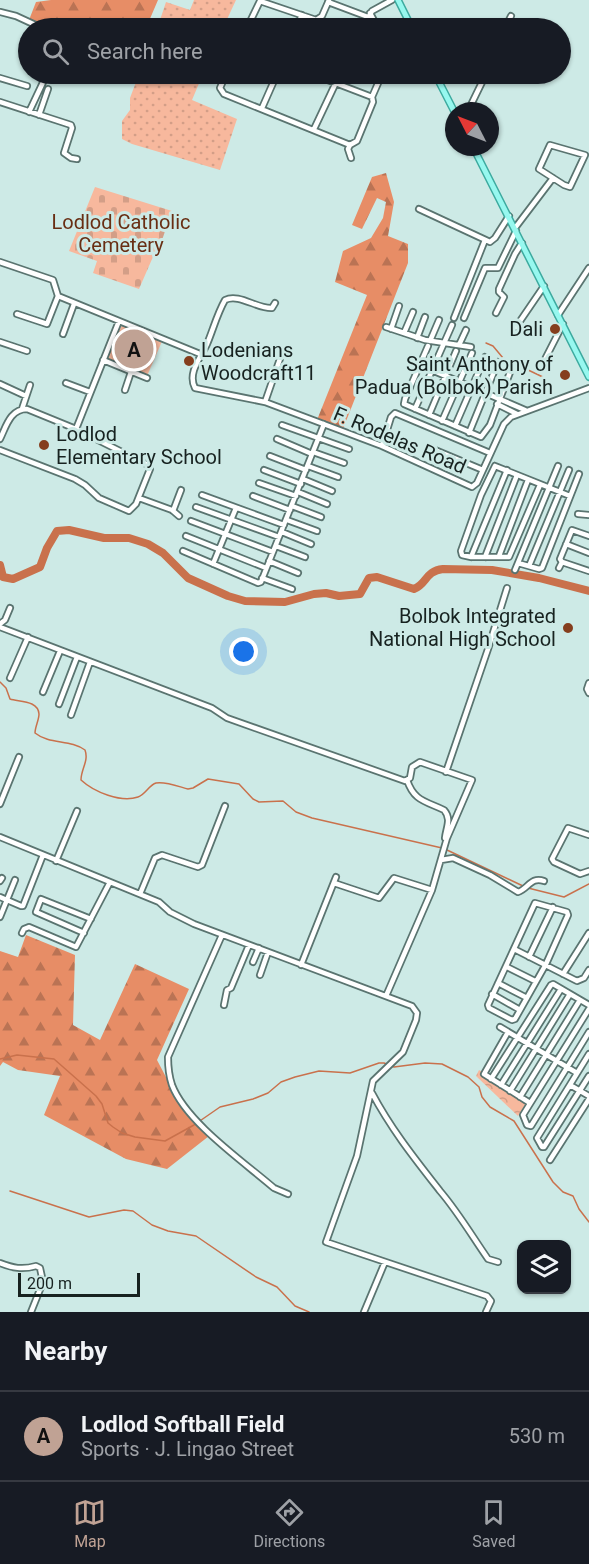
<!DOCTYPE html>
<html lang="en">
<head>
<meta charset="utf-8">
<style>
  :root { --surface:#171b24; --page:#242831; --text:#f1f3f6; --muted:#9ea1a6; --line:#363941; --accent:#c0a294 }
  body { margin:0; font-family:Roboto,sans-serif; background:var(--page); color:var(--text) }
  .controls { position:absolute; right:18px; bottom:18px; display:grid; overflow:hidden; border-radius:12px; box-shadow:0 2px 4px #0004 }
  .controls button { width:54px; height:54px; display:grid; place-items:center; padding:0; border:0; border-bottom:2px solid var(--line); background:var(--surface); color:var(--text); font:30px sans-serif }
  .compass { position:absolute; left:445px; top:102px; width:54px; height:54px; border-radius:50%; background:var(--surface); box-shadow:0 2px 4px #0004; rotate:312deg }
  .scale { position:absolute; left:18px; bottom:15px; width:122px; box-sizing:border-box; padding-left:6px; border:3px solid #172220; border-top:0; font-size:16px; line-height:21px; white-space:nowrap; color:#172220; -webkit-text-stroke:4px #cdeae6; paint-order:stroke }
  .you { position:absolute; left:244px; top:652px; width:21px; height:21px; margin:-15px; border:4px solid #fff; border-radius:50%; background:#1a73e8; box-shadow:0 0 0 9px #1a73e833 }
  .badge { display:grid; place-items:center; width:39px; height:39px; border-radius:50%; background:var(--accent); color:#111; font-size:20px; font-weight:700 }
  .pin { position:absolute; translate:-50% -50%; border:3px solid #fff; box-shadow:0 2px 6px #0006 }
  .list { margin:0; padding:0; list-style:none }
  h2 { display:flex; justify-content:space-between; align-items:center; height:78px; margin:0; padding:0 24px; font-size:26px }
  h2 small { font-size:20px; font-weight:400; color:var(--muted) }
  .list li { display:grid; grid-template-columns:39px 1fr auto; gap:18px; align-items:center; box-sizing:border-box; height:90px; padding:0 24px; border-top:2px solid var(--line) }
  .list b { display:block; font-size:22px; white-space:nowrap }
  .list p { margin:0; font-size:20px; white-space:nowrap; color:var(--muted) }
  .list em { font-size:20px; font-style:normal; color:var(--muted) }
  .icon { flex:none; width:33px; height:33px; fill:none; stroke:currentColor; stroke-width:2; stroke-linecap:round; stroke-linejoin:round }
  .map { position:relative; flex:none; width:589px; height:1312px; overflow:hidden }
  .search { position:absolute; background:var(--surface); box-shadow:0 2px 4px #0004; left:18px; right:18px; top:18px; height:66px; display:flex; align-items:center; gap:15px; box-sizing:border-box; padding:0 21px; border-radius:33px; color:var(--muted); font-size:22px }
  .sheet { height:168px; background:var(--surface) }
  nav { display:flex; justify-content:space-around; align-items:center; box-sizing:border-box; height:84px; border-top:2px solid var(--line); background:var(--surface); font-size:16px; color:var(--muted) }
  nav a { display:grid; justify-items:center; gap:3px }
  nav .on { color:var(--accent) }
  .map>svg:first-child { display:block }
  .grass { fill:url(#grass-dots) }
  .forest { fill:url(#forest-firs) }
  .cemetery { fill:url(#cemetery-stones) }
  .park { fill:url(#park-crowns) }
  .pitch { fill:#f7b89d }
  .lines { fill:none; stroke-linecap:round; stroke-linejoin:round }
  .stream { stroke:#c9714c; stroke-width:1.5 }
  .river { stroke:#c9714c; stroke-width:8 }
  .minor-casing { stroke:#5a7470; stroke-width:8 }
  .major-casing { stroke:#3daa9f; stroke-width:8 }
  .minor { stroke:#fff; stroke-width:4.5 }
  .major { stroke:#97f8ef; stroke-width:5 }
  .poi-dot { fill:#853e1d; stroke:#cdeae6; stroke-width:2 }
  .labels { text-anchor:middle; stroke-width:6; stroke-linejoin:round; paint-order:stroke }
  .park-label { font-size:20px; fill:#682e13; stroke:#cdeae6 }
  .poi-label { font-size:20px; fill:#172220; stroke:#cdeae6; text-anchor:end }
  .street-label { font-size:20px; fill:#172220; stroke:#cdeae6 }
</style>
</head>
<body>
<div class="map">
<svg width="589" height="1312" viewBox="0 0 589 1312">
  <defs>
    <pattern id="grass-dots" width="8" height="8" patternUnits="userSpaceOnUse" patternTransform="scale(1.5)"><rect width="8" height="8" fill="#f7b89d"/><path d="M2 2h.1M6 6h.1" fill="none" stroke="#d39e87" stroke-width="1.8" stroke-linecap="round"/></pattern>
    <pattern id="forest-firs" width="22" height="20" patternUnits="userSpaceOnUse" patternTransform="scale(1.5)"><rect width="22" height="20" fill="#e78d66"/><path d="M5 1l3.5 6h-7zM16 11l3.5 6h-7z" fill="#ba7354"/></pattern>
    <pattern id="cemetery-stones" width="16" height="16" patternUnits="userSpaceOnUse" patternTransform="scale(1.5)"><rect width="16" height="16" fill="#f7b89d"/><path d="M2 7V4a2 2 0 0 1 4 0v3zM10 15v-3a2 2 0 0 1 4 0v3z" fill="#d39e87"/></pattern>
    <pattern id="park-crowns" width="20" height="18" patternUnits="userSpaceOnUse" patternTransform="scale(1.5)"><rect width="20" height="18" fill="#f7b89d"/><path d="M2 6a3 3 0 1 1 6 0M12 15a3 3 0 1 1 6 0" fill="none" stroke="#d39e87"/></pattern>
  </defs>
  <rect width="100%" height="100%" fill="#cdeae6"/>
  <path class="grass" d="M194 0H236L223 28H159L163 25 160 20 166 2 190 10Z
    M139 74H203L192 100 237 119 220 170 132 144 122 139V121L130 110V98Z"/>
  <path class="forest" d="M51 0H158L146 28H45L29 20 36 2Z
    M386 173 394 202 388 236 408 244V263L343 429 317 420 367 295 335 282 343 251 371 238 383 218 386 202 377 198 362 229 352 225 372 177Z
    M26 935 75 955 73 1025 100 1040 135 964 189 989 157 1060 178 1100 209 1136 167 1169 126 1159 44 1115 60 1076 18 1070 3 1062 0 1066V951L18 957Z"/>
  <path class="cemetery" d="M95 187 172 211 161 243H159L139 289 93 273 97 261 69 251Z"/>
  <path class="park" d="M479 1070 528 1100 518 1116 476 1076Z"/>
  <path class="pitch" d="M123 323 163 339 147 376 105 360Z"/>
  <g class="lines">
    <path class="stream" d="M486 343 493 346 503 358 547 379
      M0 682 6 688 10 699C19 702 38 700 39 714 39 720 35 727 35 733 50 745 70 739 85 750 89 761 81 769 81 780 94 792 121 803 138 797 145 795 149 785 156 783 165 781 180 787 188 789L193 788 208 779 239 784 253 799 259 802 283 801 296 812 312 818 442 848
      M447 850 523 886
      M528 888 564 897 589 884
      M0 1059 17 1055 54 1059 96 1096 102 1104 108 1123 113 1127 122 1133 135 1137 165 1141 194 1125 220 1107 253 1099 268 1093 281 1082 295 1077 319 1071 350 1073 379 1063H384L394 1067 425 1063 442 1064 468 1077 479 1087 482 1097 490 1107 514 1121 553 1182 563 1192 573 1196 579 1209 589 1222
      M10 1191 89 1217 124 1210 133 1211 152 1225 168 1231 196 1236 256 1277 277 1287 295 1306 309 1312"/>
    <path class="river" d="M0 565 3 577 13 579 40 567 47 548 57 531 69 530 104 538H129L148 544 163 553 188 578 228 596 245 601 285 602 314 594 326 593 339 596 360 594 369 578 377 577 414 589C427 584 425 571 443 569L492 570 539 578 589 591"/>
    <g class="minor-casing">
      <path id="minor" d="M328 2 368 17
        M0 12 16 16 42 28
        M370 13 378 28
        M247 28 260 1 316 20 322 16 329 0
        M296 28 302 15
        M362 28 372 11 392 0
        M505 28 511 16
        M226 74 220 88 224 94 350 145
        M312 74 372 97
        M0 78 27 86
        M0 102 71 125 72 128 64 153 71 158 77 159
        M262 108 277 74
        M468 111 486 74
        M29 112 46 76
        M39 115 48 89
        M314 129 340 74
        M550 145 585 155 570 187 564 185 539 169Z
        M351 158 348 149 350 145 357 141 373 102 372 97 382 74
        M419 209 490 242 495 238 509 216
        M515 228 553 178
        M0 262 53 280 58 296 200 354
        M275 303 272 308C257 309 239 293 225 300 217 314 213 330 207 344 201 357 187 373 195 388L265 402 382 446 472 487 477 483 504 424 511 417 589 388
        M496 313 504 297 499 292V289L515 254 522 243
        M17 314 47 324 58 296
        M558 315 589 268
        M454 318 485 240
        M464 318 485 268H498L516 231
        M386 327 425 340 471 347
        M516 327 544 286
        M391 329 399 306
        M404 333 413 312
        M63 334 74 304
        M417 338 425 317
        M430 341 439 320
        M0 342 27 351
        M459 345 466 330
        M428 346 405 399 404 404 481 437 490 425 512 367
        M103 360 147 378
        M420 365 525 410
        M541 367 563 324
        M66 383 90 392
        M0 384 26 396
        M125 390 131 372
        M265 402 282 353
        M497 404 517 414
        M22 409 30 385
        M415 409 452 325
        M429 415 456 351
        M442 421 472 353
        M282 425 349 449
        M455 426 485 357
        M76 429 119 321
        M469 433 498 362
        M0 439C6 427 10 409 27 409L76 429 148 465 150 469 136 504 129 511 99 498 85 485 75 479 0 450
        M277 439 312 454
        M382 446 391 417 395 413 490 453
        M435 450 483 470
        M313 452 344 463
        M270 456 306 470
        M308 466 338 477
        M495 466 481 495 461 551 462 555 471 557H509L540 485
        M495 466 570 496
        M264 470 301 484
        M303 479 332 491
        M259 483 296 496
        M298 492 327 504
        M202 495 284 525
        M253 496 290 510
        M139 498 172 510 179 516
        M292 506 321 517
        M196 507 279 537
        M173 511 181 490
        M578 514 589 515
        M287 520 317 531
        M191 521 273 552
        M282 532 311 544
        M186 536 266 568
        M566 544 589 553
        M276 546 305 557
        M183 551 258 583 261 582 324 424
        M499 556 528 480
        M471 557 507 470
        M485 557 517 475
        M269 561 298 573
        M562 562 589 571
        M518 563 539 569 542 568 579 474
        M213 564 236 508
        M529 566 569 470
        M559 568 562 562 560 559 572 530 589 536
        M515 570 558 466
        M262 578 292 589
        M0 624 5 620 10 608
        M0 627 212 708 227 718 405 781 410 778 412 767 420 762 472 780 447 838 432 890 386 996
        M10 678 28 637
        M589 683 587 689 589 693
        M43 692 60 651
        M59 704 77 657
        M71 715 90 662
        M446 772 488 649 507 588
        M407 780C414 801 425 801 444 810 452 819 446 828 445 838
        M0 804 19 757
        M589 835 568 828 552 859 554 862 580 874 589 871
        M0 837 159 902 170 912 194 924 412 1006 417 1013 416 1020 403 1052 373 1081 357 1156 326 1242 487 1296 491 1301 486 1312
        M441 860 453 858 490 875 518 892C528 889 531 876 544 881
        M56 861 77 811
        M0 881 2 878
        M334 883 379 898 394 878 432 890
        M140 894 155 858 162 855 198 867 202 865 225 806
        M0 897 21 906H23L43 855
        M535 903 567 912 568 915 546 964 515 1019 512 1020 489 1008 488 1005Z
        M0 917 15 880
        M22 933 24 929 29 927 76 947 110 882
        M84 933 36 912 41 899 91 919
        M222 935 168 1057C168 1067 169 1076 172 1085 186 1122 244 1162 274 1188L288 1194
        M514 949 577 981 584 978 589 970
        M529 957 553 907
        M253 962 259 948
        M301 965 336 877
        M507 967 535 981
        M563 974 589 933
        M260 975 268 952
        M498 983 527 998
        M492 994 520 1010
        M224 1005 227 990 231 988 249 945
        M589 1009 523 1115 527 1125 531 1126 589 1032
        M500 1027 577 1073
        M508 1032 484 1074 530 1103
        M589 1054 537 1138 542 1147H544L589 1076
        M491 1079 551 985 553 984 589 1005
        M501 1085 561 989
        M570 1085 589 1096
        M510 1091 570 994
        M372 1093C391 1129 415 1159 440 1191 458 1212 472 1236 488 1259L498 1262
        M520 1097 580 1000
        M550 1160 589 1099
        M0 1263C13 1268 22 1270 36 1266L40 1268 43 1282 31 1312
        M364 1312 385 1262"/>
    </g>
    <g class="major-casing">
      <path id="major" d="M398 0 412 28
        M435 74 454 111
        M473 147 589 377"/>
    </g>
    <use href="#minor" class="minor"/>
    <use href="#major" class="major"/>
  </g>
  <g class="poi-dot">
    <circle cx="555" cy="329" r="6"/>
    <circle cx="189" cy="361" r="6"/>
    <circle cx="565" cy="375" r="6"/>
    <circle cx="44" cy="445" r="6"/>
    <circle cx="568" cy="628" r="6"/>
  </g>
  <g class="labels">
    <g class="park-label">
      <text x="121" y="229">Lodlod Catholic<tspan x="121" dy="23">Cemetery</tspan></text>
    </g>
    <g class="poi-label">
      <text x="543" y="336">Dali</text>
      <text x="201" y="357" text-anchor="start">Lodenians<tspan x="201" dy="23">Woodcraft11</tspan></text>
      <text x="553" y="371">Saint Anthony of<tspan x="553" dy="23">Padua (Bolbok) Parish</tspan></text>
      <text x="56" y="441" text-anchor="start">Lodlod<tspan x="56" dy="23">Elementary School</tspan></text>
      <text x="556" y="623">Bolbok Integrated<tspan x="556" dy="23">National High School</tspan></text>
    </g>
    <g class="street-label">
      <text transform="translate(400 440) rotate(23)" y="7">F. Rodelas Road</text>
    </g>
  </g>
</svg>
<div class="controls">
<button><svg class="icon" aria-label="layers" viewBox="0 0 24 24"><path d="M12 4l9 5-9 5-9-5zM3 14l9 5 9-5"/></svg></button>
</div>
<svg class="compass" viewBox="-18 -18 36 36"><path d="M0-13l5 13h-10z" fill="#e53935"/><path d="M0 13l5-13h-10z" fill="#9ea1a6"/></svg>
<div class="scale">200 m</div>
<div class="you"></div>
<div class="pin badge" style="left:134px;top:349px">A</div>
<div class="search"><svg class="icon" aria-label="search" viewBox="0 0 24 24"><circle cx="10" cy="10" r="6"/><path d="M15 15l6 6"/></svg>Search here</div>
</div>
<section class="sheet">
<h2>Nearby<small></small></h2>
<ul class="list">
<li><span class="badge">A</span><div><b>Lodlod Softball Field</b><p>Sports · J. Lingao Street</p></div><em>530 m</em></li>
</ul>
</section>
<nav>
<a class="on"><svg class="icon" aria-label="map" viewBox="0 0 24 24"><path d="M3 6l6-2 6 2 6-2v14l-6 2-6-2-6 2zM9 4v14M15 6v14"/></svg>Map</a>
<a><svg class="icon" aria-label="directions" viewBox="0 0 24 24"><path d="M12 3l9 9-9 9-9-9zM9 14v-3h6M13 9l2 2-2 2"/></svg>Directions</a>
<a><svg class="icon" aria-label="saved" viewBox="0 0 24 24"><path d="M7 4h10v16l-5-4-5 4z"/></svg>Saved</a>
</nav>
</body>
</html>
